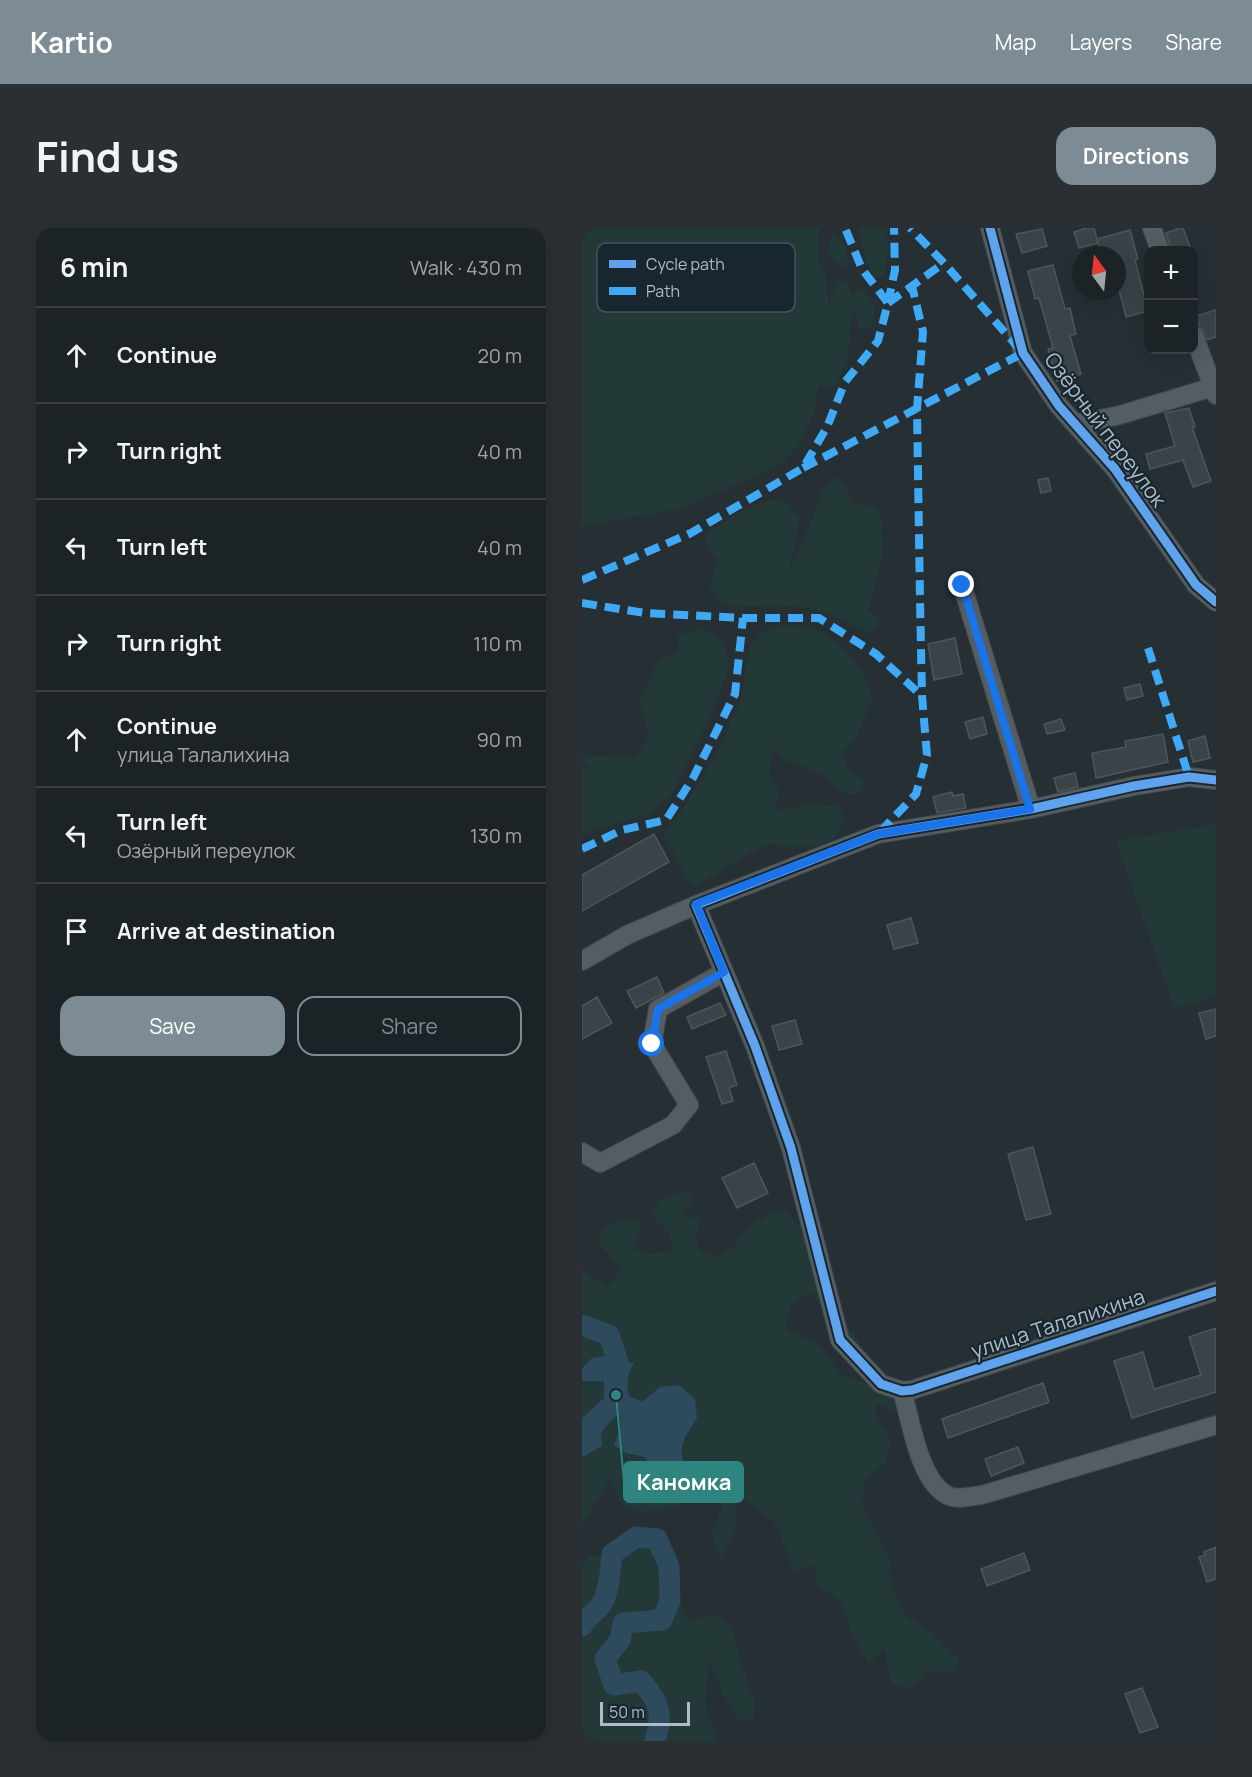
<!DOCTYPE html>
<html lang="en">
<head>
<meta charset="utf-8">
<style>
  :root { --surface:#1c2327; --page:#292f33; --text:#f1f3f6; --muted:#a0a4a7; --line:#3a4044; --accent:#7d8b94 }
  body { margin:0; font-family:Manrope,sans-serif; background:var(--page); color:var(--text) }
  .controls { position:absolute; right:18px; top:18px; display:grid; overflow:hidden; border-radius:12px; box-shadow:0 6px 24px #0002 }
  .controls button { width:54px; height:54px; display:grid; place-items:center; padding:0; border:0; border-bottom:2px solid var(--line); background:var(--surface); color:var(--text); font:30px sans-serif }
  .compass { position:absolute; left:490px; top:18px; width:54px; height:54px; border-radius:50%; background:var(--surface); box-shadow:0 6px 24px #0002; rotate:345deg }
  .scale { position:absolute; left:18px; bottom:15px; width:90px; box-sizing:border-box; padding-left:6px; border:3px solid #adbcc7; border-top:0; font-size:16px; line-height:21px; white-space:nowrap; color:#adbcc7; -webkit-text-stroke:4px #18262f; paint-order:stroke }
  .stop { position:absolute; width:18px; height:18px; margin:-14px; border:4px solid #1a73e8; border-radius:50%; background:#fff }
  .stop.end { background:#1a73e8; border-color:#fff; box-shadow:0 2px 6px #0008 }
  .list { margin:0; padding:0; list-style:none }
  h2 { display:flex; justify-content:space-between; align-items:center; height:78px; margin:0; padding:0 24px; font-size:26px }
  h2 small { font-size:20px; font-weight:400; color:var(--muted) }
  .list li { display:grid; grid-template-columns:39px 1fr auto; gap:18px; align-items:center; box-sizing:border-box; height:96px; padding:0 24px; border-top:2px solid var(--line) }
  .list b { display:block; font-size:22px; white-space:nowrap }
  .list p { margin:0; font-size:20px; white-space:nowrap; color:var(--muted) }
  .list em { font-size:20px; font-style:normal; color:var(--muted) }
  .actions { display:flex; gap:12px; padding:18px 24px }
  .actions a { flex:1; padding:14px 0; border:2px solid var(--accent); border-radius:18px; text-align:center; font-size:21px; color:var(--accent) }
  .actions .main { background:var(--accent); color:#fff }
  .icon { flex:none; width:33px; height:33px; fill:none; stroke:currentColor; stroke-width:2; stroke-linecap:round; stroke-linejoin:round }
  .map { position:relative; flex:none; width:634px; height:1513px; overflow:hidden; border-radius:18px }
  header { display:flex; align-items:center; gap:36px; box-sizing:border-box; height:84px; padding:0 30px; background:var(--accent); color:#fff }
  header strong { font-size:28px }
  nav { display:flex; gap:33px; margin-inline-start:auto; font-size:21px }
  .intro { display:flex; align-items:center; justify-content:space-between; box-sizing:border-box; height:144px; padding:0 36px }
  h1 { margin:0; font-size:42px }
  .button { padding:15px 27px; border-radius:18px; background:var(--accent); color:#fff; font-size:21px; font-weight:700 }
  main { display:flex; gap:36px; padding:0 36px }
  aside { flex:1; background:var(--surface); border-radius:18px; box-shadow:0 6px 24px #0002 }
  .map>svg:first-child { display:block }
  .green { fill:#223938 }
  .water { fill:#2e4a5d }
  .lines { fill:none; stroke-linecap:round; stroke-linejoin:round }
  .river { stroke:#2e4a5d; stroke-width:21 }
  .building { fill:#3a4348; stroke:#4c565c; stroke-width:1.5 }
  .minor-casing { stroke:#434a4e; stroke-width:20 }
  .minor { stroke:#545d62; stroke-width:18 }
  .quiet { stroke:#3fa9f5; stroke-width:8; stroke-dasharray:15 8; stroke-linecap:butt }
  .cycleway-casing { stroke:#18262f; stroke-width:13 }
  .cycleway { stroke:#60a3ed; stroke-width:9 }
  .route { stroke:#1a73e8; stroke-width:8 }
  .labels { text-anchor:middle; stroke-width:4.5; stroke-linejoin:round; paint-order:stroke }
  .street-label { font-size:21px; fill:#adbcc7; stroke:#18262f }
  .key { fill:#18262f; stroke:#45535d; stroke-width:1.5 }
  .key-label { font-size:16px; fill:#adbcc7 }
  .leader { fill:none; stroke:#2f8480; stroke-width:2 }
  .callout-dot { fill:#2f8480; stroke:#18262f; stroke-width:2 }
  .callout { fill:#2f8480; stroke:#2f8480; stroke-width:2 }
  .callout-label { font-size:22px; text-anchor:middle; font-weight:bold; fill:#fff }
</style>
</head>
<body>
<header>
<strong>Kartio</strong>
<nav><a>Map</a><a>Layers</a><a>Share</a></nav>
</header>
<div class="intro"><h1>Find us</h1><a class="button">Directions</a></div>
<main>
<aside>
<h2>6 min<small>Walk · 430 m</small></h2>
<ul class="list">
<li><svg class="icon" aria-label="ahead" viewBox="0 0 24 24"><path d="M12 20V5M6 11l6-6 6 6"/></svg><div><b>Continue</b></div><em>20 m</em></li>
<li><svg class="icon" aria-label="right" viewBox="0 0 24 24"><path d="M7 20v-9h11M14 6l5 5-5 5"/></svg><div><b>Turn right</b></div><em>40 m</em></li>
<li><svg class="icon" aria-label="left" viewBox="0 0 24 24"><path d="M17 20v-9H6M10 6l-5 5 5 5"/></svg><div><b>Turn left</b></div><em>40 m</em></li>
<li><svg class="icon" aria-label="right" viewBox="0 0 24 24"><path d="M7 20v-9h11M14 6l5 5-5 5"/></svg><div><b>Turn right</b></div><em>110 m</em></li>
<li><svg class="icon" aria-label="ahead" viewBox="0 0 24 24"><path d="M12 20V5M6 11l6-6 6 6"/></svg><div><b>Continue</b><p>улица Талалихина</p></div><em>90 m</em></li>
<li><svg class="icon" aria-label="left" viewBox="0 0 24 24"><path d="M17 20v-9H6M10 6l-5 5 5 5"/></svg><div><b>Turn left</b><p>Озёрный переулок</p></div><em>130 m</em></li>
<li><svg class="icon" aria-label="arrive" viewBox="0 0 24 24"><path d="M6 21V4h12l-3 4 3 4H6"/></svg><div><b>Arrive at destination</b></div></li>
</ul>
<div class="actions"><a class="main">Save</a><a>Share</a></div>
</aside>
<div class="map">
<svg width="634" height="1513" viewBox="0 0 634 1513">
  <rect width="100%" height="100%" fill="#252f34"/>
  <path class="green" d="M0 0H239L236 15V31L243 45 247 76 255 51 265 54 270 67 276 61H280C294 76 295 81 289 101H278L271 80C267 111 270 133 252 160L236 157 234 179 220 213 199 237 98 281 0 298Z
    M276 0H305L306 24 302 47 292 50 285 35Z
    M250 7C263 12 265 23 267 36L258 39 246 26Z
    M252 248 263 259 272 276 296 279C308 321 298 341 286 381L298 392 288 405C267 398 253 386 232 381 202 375 170 380 139 377L127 358 136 333 125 320 124 307C142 295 180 264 202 274 208 276 214 286 218 291L207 344 228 297 240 264Z
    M201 397 230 400 257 415 280 441 291 470 275 508 261 524 267 544 286 555 276 567 260 565 243 549 212 534 201 533 193 521C184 537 188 548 197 563L192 583 223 577 256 578 263 592 252 612 233 618 209 619 184 616 111 660 81 607 99 584 137 521 159 471 167 419 181 403Z
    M123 401 141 414 147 438 134 475 90 566 68 586 14 601 0 609V539L10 542 0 534V527L55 530 67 507 57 474 75 435 94 424 97 406Z
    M634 596V768L592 780 534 613Z
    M106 963 113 977 96 984 107 991 121 989 114 1005 116 1022 136 1029 152 1019 163 1002 183 988 202 983 216 995 231 1012 259 1088 279 1118 301 1142 300 1150 246 1089 230 1065 208 1077 205 1101 240 1119 258 1146 302 1162 321 1176 320 1186 294 1175V1190L310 1213 303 1235 282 1253 281 1280 310 1334 306 1348 323 1387 351 1405 377 1431 373 1445 344 1443 329 1460 310 1456 302 1422 286 1436 270 1405 259 1375 234 1355 233 1336 211 1343 195 1297 153 1265 154 1299 139 1331 129 1306 140 1279 138 1253 122 1241 104 1246 117 1257 113 1271C94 1278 56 1293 39 1275 33 1268 31 1257 28 1249L22 1263 0 1296V1040L10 1049 27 1058 39 1039 17 1016 19 1003 40 990 60 994 57 1008 49 1021 68 1026 91 1022 88 1006 69 987 77 972Z
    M54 1309 75 1311 87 1338 88 1373 99 1377 106 1393 133 1386 149 1396 161 1440 173 1475 171 1492 157 1493 142 1468 127 1432 124 1483 137 1513H0V1398L2 1392 0 1388V1337L7 1328 30 1326Z"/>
  <path class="water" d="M23 1128 37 1137 52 1134 44 1151 47 1168 60 1174 78 1159 97 1157 113 1171 115 1190 103 1209 99 1223 104 1246 79 1251 70 1242 63 1229 44 1225 32 1217 39 1198 37 1186 29 1192 19 1205 20 1218 0 1229V1190L22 1170V1153H0V1140L10 1130Z"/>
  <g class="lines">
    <path class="river" d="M0 1097 27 1107 37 1137 34 1166
      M0 1398C4 1388 14 1385 19 1377 28 1363 28 1342 30 1326L54 1309 75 1311 87 1338 88 1373 80 1392 41 1395 38 1412 23 1431 32 1457 59 1453C77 1473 82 1486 73 1513"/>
  </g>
  <path class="building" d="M505 0H512L516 15 497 20 492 4Z
    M598 0H601L609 22H589L584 5Z
    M460 1 465 18 440 25 434 6Z
    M548 2 556 31 553 32 566 83 544 89 535 54V27H519L515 11Z
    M471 37 483 81 488 80 494 106 488 108 499 146 475 153 466 121 471 120 457 70 453 71 446 43Z
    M634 82V109L625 112 622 104 617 98 614 88Z
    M607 180 613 199H610L629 253 611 259 601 232 568 241 564 226 593 218 583 185Z
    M466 250 469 263 459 265 456 252Z
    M373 410 380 446 352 452 346 416Z
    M558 456 561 468 545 472 542 460Z
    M401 489 405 506 388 511 383 494Z
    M479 491 483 502 465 506 462 496Z
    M581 506 586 534 514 550 510 525 544 519 543 513Z
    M623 508 628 530 611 534 606 513Z
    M493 545 496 559 476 564 472 550Z
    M370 564 371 568 381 566 384 580 355 585 351 569Z
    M72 606 87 634 0 683V647Z
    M329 690 336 715 312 721 305 697Z
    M75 749 82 765 54 780 45 763Z
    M15 769 30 795 0 811V778Z
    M138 775 144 787 110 801 105 789Z
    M634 781V808L624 811 617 785Z
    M213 792 220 816 197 822 190 798Z
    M144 823 155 857 147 860 151 873 140 876 124 829Z
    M451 919 469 986 444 992 426 926Z
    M172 935 186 965 155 980 140 950Z
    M634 1100V1164L550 1190 532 1133 561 1124 572 1161 619 1147 607 1109Z
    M461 1155 467 1174 366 1210 360 1191Z
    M436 1219 442 1235 409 1248 403 1231Z
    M634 1319V1351L625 1354 617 1329 623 1327 622 1324Z
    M442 1325 448 1342 405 1358 399 1341Z
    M560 1460 576 1499 558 1505 543 1466Z"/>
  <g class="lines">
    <g class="minor-casing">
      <path id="minor" d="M408 0 441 125 477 178 533 241 614 357 634 374
        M570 0 578 22
        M612 108 634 167
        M495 196 538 187 634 158
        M380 357 449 581
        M634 552 607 549 552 558 449 581 296 606 114 677 173 818 209 920 258 1112 299 1156 320 1163 330 1162 634 1063
        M0 733 45 707 114 677
        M0 924 18 935 91 897 107 877 70 816 76 781 142 744
        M320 1163C329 1192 337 1255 367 1268 375 1272 391 1268 400 1267L634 1197"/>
    </g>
    <use href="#minor" class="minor"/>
    <path class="quiet" d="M306 75 313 42 312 0
      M306 75 362 35
      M221 240 441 125 362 35 328 0
      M0 352 109 305 221 240 245 199 263 154 296 113 306 75 280 41 263 0
      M0 375 63 385 161 390H237L294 426 340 468
      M566 420 607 549
      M298 604 334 566 345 527 340 468 338 371 335 181 341 104 330 58
      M0 621 40 602 84 592 111 550 153 466 161 390"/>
    <g class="cycleway-casing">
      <path id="cycleway" d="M408 0 441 125 477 178 533 241 614 357 634 374
        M634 552 607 549 552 558 449 581 296 606 114 677 173 818 209 920 258 1112 299 1156 320 1163 330 1162 634 1063"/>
    </g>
    <use href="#cycleway" class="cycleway"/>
  </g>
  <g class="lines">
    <path class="route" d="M70 816 76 781 142 744 114 676 296 606 448 581 380 357"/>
  </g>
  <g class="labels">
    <g class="street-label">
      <text transform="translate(523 202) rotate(53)" y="7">Озёрный переулок</text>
      <text transform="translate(476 1096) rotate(-18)" y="7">улица Талалихина</text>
    </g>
  </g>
  <rect x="15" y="15" width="198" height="69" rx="9" class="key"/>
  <rect x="27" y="32" width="27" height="8" fill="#60a3ed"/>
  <rect x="27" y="59" width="27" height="8" fill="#3fa9f5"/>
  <g class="key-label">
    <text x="64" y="42">Cycle path</text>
    <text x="64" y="69">Path</text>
  </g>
  <path class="leader" d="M34 1167L42 1254"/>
  <circle class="callout-dot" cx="34" cy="1167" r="6"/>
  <rect class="callout" x="42" y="1234" width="119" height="40" rx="6"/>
  <g class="callout-label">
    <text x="102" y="1262">Каномка</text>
  </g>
</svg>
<div class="controls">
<button>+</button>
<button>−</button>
</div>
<svg class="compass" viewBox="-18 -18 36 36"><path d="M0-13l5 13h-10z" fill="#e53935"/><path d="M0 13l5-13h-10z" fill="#a0a4a7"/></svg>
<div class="scale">50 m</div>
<div class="stop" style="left:70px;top:816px"></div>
<div class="stop end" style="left:380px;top:357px"></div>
</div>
</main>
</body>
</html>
